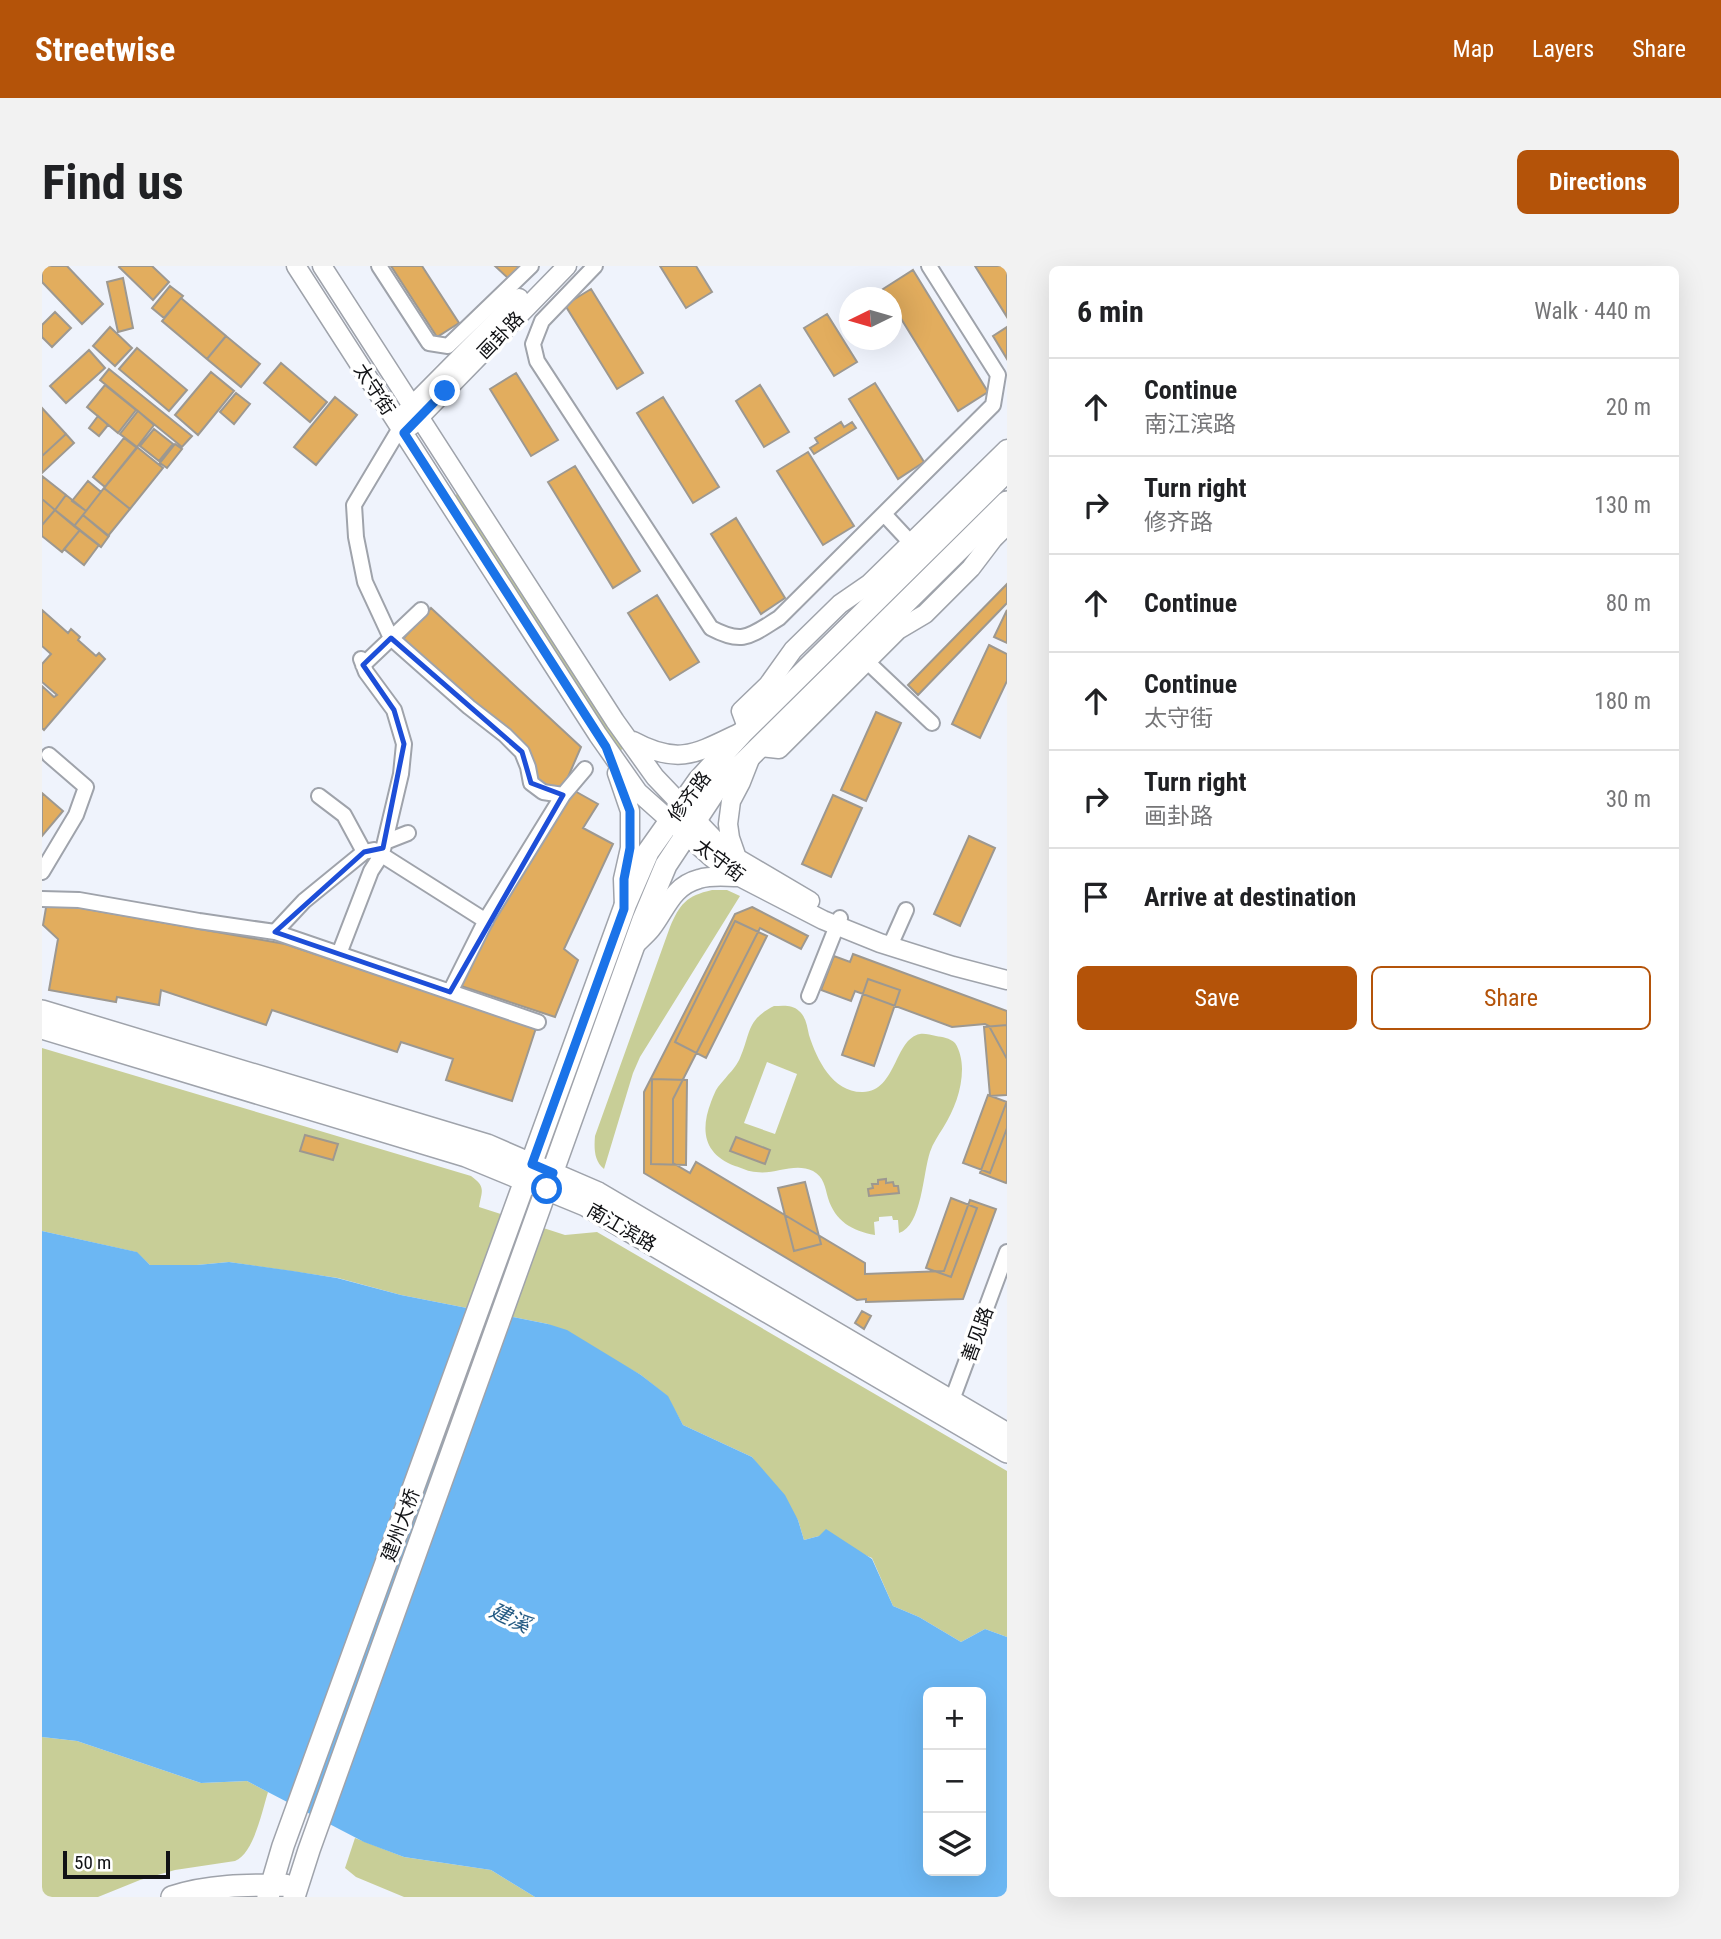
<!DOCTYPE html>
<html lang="en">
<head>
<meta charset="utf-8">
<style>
  :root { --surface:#fff; --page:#f2f2f2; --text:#202124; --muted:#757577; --line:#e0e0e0; --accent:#b45309 }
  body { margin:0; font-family:"Roboto Condensed","Noto Sans SC",sans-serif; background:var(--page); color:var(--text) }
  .controls { position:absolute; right:21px; bottom:21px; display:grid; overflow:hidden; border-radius:10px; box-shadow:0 7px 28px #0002 }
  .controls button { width:63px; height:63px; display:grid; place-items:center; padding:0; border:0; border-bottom:2px solid var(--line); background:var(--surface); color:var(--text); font:35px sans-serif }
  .compass { position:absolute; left:797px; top:21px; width:63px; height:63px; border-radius:50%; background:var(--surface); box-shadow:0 7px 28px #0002; rotate:265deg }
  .scale { position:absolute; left:21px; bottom:18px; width:107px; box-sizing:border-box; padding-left:7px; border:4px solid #111215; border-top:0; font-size:19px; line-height:24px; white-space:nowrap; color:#111215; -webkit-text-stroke:5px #fff; paint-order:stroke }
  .stop { position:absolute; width:21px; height:21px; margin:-16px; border:5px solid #1a73e8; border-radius:50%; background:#fff }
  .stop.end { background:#1a73e8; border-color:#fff; box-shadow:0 2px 7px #0008 }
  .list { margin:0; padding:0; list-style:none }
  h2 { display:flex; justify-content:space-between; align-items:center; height:91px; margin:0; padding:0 28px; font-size:30px }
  h2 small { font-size:23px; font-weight:400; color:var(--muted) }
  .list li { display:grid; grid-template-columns:46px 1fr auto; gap:21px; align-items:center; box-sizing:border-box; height:98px; padding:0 28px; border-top:2px solid var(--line) }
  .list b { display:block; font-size:26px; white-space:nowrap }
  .list p { margin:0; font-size:23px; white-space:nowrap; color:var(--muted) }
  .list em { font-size:23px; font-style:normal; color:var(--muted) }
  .actions { display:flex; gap:14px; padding:21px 28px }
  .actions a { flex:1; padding:16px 0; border:2px solid var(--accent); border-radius:10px; text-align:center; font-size:24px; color:var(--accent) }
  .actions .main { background:var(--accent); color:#fff }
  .icon { flex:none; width:38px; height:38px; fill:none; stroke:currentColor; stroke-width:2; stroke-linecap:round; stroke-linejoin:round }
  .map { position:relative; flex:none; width:965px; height:1631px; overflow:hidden; border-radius:10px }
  header { display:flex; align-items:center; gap:42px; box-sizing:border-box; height:98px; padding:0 35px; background:var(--accent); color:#fff }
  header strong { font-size:33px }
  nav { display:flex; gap:38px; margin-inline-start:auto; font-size:24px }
  .intro { display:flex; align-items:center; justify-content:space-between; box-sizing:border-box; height:168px; padding:0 42px }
  h1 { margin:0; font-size:49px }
  .button { padding:18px 32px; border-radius:10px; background:var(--accent); color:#fff; font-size:24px; font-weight:700 }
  main { display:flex; gap:42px; padding:0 42px }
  aside { flex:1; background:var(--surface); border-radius:10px; box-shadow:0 7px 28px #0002 }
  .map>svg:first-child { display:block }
  .green { fill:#c8ce97; fill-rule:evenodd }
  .water { fill:#6cb7f3; fill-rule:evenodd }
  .building { fill:#e2ad5e; stroke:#9d9890; stroke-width:2 }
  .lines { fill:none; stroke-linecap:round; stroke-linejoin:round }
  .minor-casing { stroke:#9fa3ab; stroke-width:18 }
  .tertiary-casing { stroke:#9fa3ab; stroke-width:21 }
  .secondary-casing { stroke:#9fa3ab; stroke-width:24 }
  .minor { stroke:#fff; stroke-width:14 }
  .tertiary { stroke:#fff; stroke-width:18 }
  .secondary { stroke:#fff; stroke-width:21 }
  .route { stroke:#1a73e8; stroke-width:9 }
  .marked { fill:none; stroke:#1d4ed8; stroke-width:5; stroke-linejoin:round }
  .labels { text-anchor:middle; stroke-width:7; stroke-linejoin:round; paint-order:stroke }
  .street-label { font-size:19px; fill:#111215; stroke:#fff }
  .water-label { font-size:21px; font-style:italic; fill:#255b83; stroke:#fff }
</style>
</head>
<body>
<header>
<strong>Streetwise</strong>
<nav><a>Map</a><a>Layers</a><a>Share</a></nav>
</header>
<div class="intro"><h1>Find us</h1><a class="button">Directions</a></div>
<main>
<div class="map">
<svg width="965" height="1631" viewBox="0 0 965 1631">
  <rect width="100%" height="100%" fill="#eff3fc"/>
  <path class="green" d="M418 226 582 482 576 486 412 230Z
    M670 624H685L698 630 598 791 591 807 562 903C552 895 552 882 553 870L628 661C638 638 644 630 670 624Z
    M732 740C740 740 750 738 757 745 764 751 765 760 767 769 775 794 791 827 821 826 855 825 852 773 878 768 882 767 889 769 894 770 900 771 908 772 913 777 918 784 920 795 920 803 920 824 912 844 901 862 896 870 891 877 888 886 881 906 880 960 857 967L856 954H851L850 950 837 951V955L832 956 833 969C810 965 793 955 786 932 783 921 782 911 771 905 752 896 733 909 714 906 707 906 700 902 693 900 662 888 658 865 669 836 671 831 673 825 676 821 679 817 683 813 686 809 691 804 696 797 698 792 709 767 704 754 732 740ZM725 796 755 808 733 868 702 857Z
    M0 782 429 910C444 921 440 924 437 941L523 969 555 966 965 1205V1371L943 1363 919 1376 877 1351 851 1340 830 1292 777 1270 762 1274 756 1254 710 1191 641 1159 625 1130 599 1109 506 1058 359 1029 296 1012 187 996 155 999H108L94 986 0 965Z
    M0 1471 35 1475 159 1517 205 1515 226 1526C220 1545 212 1587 193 1595L133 1604 98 1614 56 1631H0Z
    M313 1572 362 1591 449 1604 493 1631H362L314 1611 303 1602Z"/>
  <path class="water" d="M0 965 95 986 108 999H155L187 996 251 1005 295 1012 359 1029 506 1058 525 1064 599 1109 626 1130 641 1159 710 1191 743 1229 756 1254 762 1274 777 1270 784 1263 830 1293 851 1340 877 1351 919 1376 943 1363 965 1371V1631H493L449 1604 362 1591 322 1576 205 1515 159 1517 35 1475 0 1471ZM886 1426H939V1605H886Z"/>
  <path class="building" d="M0 0H25L61 38 40 58 0 16Z
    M78 0H110L127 16 111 34 77 1Z
    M349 0H380L417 57 395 71Z
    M453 0H481L468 14Z
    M618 0H654L670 26 644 42Z
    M933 0H965V51Z
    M871 4 946 126 916 145 850 38V32H846L841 23Z
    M81 12 91 62 76 66 65 16Z
    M128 20 141 30 122 52 110 42Z
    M549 23 601 107 575 123 523 39Z
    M139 32 184 70 165 93 120 55Z
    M13 46 29 62 10 81 0 71V59Z
    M785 48 815 96 792 110 762 62Z
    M68 61 90 82 73 100 51 80Z
    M965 61V93L951 70Z
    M184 70 218 98 199 121 165 93Z
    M95 82 145 124 127 145 77 103Z
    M47 84 63 102 24 137 8 120Z
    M239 97 285 136 268 156 222 117Z
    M67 103 150 170 140 181 58 114Z
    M169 106 192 125 156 169 133 149Z
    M474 107 516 174 489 190 448 123Z
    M833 117 882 196 856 213 807 133Z
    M63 119 94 144 76 167 45 141Z
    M718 119 747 166 722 181 694 135Z
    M194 127 208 138 192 158 178 146Z
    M293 131 315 149 274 199 252 181Z
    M621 131 677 221 651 237 595 147Z
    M0 142 24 168 0 190Z
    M96 145 112 159 95 181 78 168Z
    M56 150 66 159 57 170 47 162Z
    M799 156 802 161 810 156 814 162 772 188 768 182 776 177 773 172Z
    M112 163 131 178 117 195 98 180Z
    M24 168 32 177 0 207V190Z
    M82 172 95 182 63 221 51 211Z
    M133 178 140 183 125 202 118 197Z
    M95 181 121 202 88 243 62 222Z
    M766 186 812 260 781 279 735 205Z
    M533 200 598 305 571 322 506 216Z
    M0 210 24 229 13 244 0 233Z
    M46 215 59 226 44 245 30 235Z
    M62 222 88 243 66 270 41 249Z
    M24 229 44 245 32 260 13 244Z
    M0 233 13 244 0 259Z
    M13 244 38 264 20 286 0 270V259Z
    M41 249 67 270 59 281 32 260Z
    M694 252 743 332 719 348 669 268Z
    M38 264 57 279 42 299 22 283Z
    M965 318V337L876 429 866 419Z
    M615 329 657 396 628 414 586 347Z
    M389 342 539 481 520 525 501 521 492 513 483 483 359 375Z
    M0 344 26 367 29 363 38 371 36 374 54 390 57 387 63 393 2 464 0 462V420L12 431 15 429 0 416V398L9 388 0 380Z
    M965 344V377L952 371Z
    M947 379 965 388V415L938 472 910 458Z
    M834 446 859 457 824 535 799 524Z
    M531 524 556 538 541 562 571 578 522 683 536 694 513 751 416 719 449 655Z
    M0 527 21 545 0 570Z
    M791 529 820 542 789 611 760 598Z
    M927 570 953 582 918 660 892 648Z
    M5 636 243 678 494 762 470 835 404 814 411 793 359 776 355 786 230 744 224 759 119 724 117 739 75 731 74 736 7 724 16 673 1 659Z
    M710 641 766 670 759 683 718 662 631 833V897L648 907 654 896 823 997V1008L902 1005 928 934 954 943 921 1033 824 1036V1033L815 1034 602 907V826L693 648Z
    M693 655 725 670 664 792 633 776Z
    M811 688 965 745V793L947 760 943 758 910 761 813 725 809 735 779 724 792 690 808 696Z
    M826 713 858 724 832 800 800 789Z
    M965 759V829L948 830 942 761Z
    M610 813 645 814 644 899 609 898Z
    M946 829 965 836V862L948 907 921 897Z
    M965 835V915L964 917 938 907Z
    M263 869 296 878 291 894 258 885Z
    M694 871 728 884 723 898 688 885Z
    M844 913V917L851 916 852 920H856L857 927 827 930 826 923 831 922 830 918H836V914Z
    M763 916 779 978 752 985 736 922Z
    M909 932 935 942 909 1011 884 1002Z
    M820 1045 829 1050 822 1063 813 1057Z"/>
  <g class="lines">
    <g class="minor-casing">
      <path id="minor" d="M337 0 387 77 406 80 489 0
        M553 0 500 55 491 78 495 95 669 362C701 379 708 370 737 352L951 139 956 109 887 0
        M358 162 312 239 314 271 323 316 349 372 427 441 463 469 480 486 486 501 489 517 501 526 521 529
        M842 248 869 277
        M817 388 890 457
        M321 399 379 344
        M277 530 302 549 322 586
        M343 576 366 567
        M0 606 34 549 44 521 7 489
        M0 633 37 634 157 655 233 666 496 756
        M233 666 262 635 322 586 332 584 444 655
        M848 680 864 644
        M297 688 329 605 340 588 359 508 362 478 352 444 324 406 319 393
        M408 726 445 652 521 529 543 503
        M767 730 798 652
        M907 1142 965 986"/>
    </g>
    <g class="tertiary-casing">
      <path id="tertiary" d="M254 0 556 469 596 526 670 592 688 606 781 654 838 677 911 700 965 714
        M280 0 573 455 613 511 674 575 695 592 768 635
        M363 147 477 32
        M369 160 525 0
        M705 461 699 445 726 419 751 384 798 338 827 318 965 183
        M591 475C637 500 655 487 699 466
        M718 481 737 483 856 364 883 348 929 302 951 273 965 259
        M575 507 588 545V582L581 613 582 641
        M695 592 688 572 686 558 689 535 699 516 708 493
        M593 679C598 674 604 669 609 663 624 644 630 620 657 613 670 609 683 611 696 611"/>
    </g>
    <g class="secondary-casing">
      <path id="secondary" d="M0 745 445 879 556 927 965 1168
        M0 762 424 890 543 939 965 1186
        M130 1631C166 1619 205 1619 243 1619
        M226 1631 241 1580 584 637 606 586 657 514 702 465 965 205
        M252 1631 267 1584 601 654 624 599 673 525 965 236"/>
    </g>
    <use href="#minor" class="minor"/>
    <use href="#tertiary" class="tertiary"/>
    <use href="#secondary" class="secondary"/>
  </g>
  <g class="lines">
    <path class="route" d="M403 125 362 167 564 481 588 545V582L582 613V643L490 898 511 907 505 923"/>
  </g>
  <path class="marked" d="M349 372 480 486 489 517 521 529 408 726 233 666 322 586 341 582 362 478 352 444 321 399Z"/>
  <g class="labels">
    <g class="street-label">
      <text transform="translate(458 69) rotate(-46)" y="7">画卦路</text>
      <text transform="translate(333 123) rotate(57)" y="7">太守街</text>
      <text transform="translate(647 530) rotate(-53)" y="7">修齐路</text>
      <text transform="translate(678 594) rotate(37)" y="7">太守街</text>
      <text transform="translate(580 961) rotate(30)" y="7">南江滨路</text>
      <text transform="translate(935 1068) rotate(-70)" y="7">善见路</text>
      <text transform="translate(358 1259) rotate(-70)" y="7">建州大桥</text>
    </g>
    <g class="water-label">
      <text transform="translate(468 1352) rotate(25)" y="7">建溪</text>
    </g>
  </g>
</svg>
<div class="controls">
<button>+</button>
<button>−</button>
<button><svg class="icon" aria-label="layers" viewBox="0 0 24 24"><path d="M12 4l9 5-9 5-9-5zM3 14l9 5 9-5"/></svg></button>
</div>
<svg class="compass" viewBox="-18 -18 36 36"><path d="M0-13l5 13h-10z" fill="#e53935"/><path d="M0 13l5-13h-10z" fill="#757577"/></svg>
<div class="scale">50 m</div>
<div class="stop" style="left:505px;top:923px"></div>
<div class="stop end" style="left:403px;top:125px"></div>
</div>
<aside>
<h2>6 min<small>Walk · 440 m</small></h2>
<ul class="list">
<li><svg class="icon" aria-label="ahead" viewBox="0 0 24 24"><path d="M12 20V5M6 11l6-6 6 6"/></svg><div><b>Continue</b><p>南江滨路</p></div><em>20 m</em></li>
<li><svg class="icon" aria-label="right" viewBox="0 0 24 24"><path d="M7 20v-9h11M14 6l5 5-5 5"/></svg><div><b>Turn right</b><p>修齐路</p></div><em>130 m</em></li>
<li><svg class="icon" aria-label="ahead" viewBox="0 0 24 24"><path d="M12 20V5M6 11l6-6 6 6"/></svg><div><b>Continue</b></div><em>80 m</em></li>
<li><svg class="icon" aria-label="ahead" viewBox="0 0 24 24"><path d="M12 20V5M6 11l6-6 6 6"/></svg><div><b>Continue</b><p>太守街</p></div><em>180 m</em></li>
<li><svg class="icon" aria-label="right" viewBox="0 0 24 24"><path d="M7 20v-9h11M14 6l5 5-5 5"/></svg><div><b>Turn right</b><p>画卦路</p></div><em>30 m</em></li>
<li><svg class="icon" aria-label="arrive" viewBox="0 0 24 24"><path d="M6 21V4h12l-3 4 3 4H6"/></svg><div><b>Arrive at destination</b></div></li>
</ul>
<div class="actions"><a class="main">Save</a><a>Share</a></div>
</aside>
</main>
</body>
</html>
